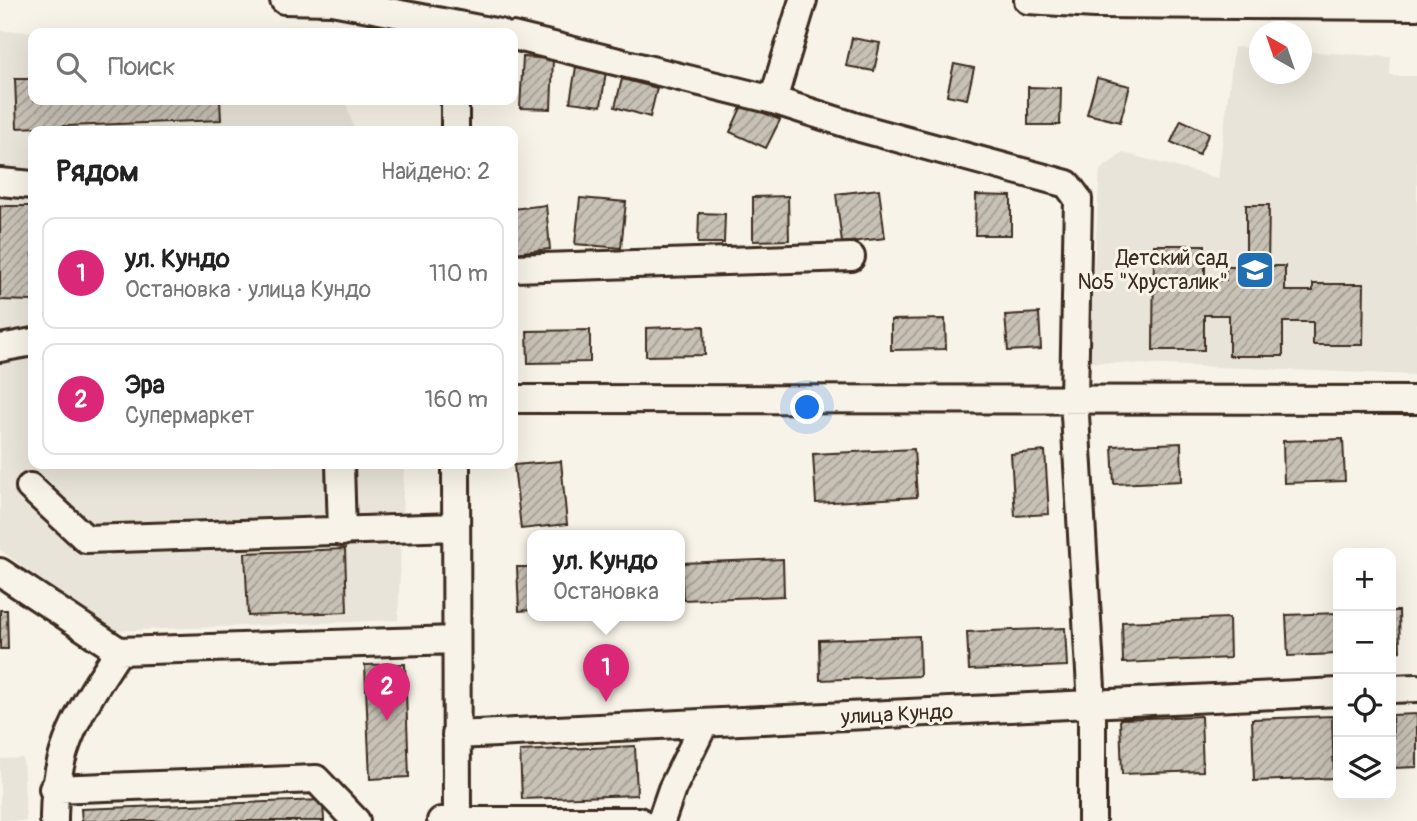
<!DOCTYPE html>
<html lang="ru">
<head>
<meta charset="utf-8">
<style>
  :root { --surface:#fff; --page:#f2f2f2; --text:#222; --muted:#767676; --line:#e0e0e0; --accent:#db2777 }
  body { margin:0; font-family:Pangolin,sans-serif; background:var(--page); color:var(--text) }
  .controls { position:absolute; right:21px; bottom:21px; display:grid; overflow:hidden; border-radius:14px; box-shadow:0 7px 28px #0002 }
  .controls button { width:63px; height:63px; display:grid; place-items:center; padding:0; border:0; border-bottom:2px solid var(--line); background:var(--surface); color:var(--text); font:35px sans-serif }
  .compass { position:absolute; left:1249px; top:21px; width:63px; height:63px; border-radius:50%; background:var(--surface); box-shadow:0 7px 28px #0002; rotate:320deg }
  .you { position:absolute; left:808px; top:408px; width:24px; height:24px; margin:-18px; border:5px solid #fff; border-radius:50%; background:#1a73e8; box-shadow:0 0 0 10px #1a73e833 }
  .badge { display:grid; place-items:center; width:46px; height:46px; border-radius:50%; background:var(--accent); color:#fff; font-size:23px; font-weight:700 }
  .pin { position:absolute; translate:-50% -58px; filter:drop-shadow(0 2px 4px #0008) }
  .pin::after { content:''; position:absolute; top:37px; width:24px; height:21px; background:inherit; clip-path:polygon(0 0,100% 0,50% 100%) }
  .popup { position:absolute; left:527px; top:530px; width:158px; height:91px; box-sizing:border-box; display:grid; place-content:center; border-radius:14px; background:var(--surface); filter:drop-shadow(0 2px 5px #0005); font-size:23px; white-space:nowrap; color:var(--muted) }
  .popup b { font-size:26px; color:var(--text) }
  .popup::after { content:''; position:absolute; left:50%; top:100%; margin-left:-14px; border:14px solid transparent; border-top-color:var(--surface) }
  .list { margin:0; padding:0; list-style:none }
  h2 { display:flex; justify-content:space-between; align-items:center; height:91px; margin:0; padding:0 28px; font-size:30px }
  h2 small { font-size:23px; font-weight:400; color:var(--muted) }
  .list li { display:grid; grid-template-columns:46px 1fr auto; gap:21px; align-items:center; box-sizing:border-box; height:112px; margin:0 14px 14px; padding:0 14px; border:2px solid var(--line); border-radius:14px }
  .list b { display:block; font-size:26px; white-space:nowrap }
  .list p { margin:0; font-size:23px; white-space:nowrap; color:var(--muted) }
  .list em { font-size:23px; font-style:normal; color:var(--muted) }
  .icon { flex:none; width:38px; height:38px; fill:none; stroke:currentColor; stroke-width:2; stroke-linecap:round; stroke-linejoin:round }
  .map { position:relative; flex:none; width:1417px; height:821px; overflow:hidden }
  .search { position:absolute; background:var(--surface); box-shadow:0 7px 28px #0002; left:28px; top:28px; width:490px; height:77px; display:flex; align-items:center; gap:18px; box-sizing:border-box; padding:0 24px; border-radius:14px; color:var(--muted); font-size:26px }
  .panel { position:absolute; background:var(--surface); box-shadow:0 7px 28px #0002; left:28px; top:126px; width:490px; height:343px; border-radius:14px }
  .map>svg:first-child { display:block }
  .built { fill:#e9e4d9 }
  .building { fill:url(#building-hatch); stroke:#3b2a1e; stroke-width:2 }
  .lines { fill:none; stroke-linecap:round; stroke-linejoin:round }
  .minor-casing { stroke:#3b2a1e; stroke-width:32 }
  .minor { stroke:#f7f3e8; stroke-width:26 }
  .labels { text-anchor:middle; stroke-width:6; stroke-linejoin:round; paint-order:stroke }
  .poi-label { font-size:21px; fill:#3b2a1e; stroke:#f7f3e8; text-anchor:end }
  .street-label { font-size:21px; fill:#3b2a1e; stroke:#f7f3e8 }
</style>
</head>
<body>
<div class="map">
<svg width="1417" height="821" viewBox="0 0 1417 821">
  <defs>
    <pattern id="building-hatch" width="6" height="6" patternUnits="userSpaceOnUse" patternTransform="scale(1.75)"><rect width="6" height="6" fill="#c8c1b6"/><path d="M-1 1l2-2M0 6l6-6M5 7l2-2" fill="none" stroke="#a49d93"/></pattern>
  </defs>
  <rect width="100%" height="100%" fill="#f7f3e8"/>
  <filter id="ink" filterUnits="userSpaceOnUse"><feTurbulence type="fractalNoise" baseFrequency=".0143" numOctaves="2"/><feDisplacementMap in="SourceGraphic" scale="14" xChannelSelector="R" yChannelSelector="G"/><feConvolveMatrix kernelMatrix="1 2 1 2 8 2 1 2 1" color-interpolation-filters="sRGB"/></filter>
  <g filter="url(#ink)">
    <path class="built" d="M0 31 122 33H33V100H345L355 131H33V464H437L438 469 404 468 398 620 111 631 0 550Z
      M1234 47 1259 49 1260 74H1302V51L1391 57 1390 76H1417V375L1088 362 1100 170 1123 153 1218 178Z
      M23 758 26 821H0V759Z"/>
    <path class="building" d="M852 38 880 43 874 71 846 66Z
      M523 57 553 59 551 109 520 108Z
      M954 64 974 68 967 99 947 95Z
      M576 67 606 71 601 106 570 102Z
      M1097 78 1130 86 1120 122 1087 114Z
      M15 79H33V100H220L221 120 17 128Z
      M622 79 657 88 650 117 615 107Z
      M1028 87 1061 88 1060 125H1028Z
      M743 103 780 120 766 148 730 132Z
      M1181 120 1209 133 1199 155 1171 142Z
      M879 189 885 238 842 243 836 194Z
      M976 195 1011 196V235H975Z
      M788 196 789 240 753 241V197Z
      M580 198 626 202 621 248 575 244Z
      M546 205 550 249 513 253V209Z
      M1246 205H1269L1268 266H1285V291H1313V284H1364L1363 345H1313V322H1283V356H1229V315H1204V350H1153L1154 245H1205V280H1226V266H1246Z
      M0 206H33V301L0 300Z
      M699 213 725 214 724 243H698Z
      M1039 313 1041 349 1008 351 1005 315Z
      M945 319 946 349 891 350V320Z
      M704 326 705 355 646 356V328Z
      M590 330V362L528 363 527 331Z
      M1343 439 1345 481 1284 483 1283 441Z
      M1181 443 1182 481 1114 484 1112 446Z
      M914 449 917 497 816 503 813 454Z
      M1045 451 1049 514 1015 516 1011 454Z
      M561 461 567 524 521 529 514 465Z
      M345 549 347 612 248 616 245 553Z
      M783 559 784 596 683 600 681 563Z
      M517 567H532V610L519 611Z
      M0 610H7L8 649H0Z
      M1391 611H1399L1400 651 1391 652Z
      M1338 613V654L1288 656 1286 615Z
      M1229 618 1230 658 1123 663 1122 622Z
      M1065 628 1067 666 969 670 967 632Z
      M919 636 920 676 820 680 819 640Z
      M405 664 409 777 370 779 365 665Z
      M1417 714V767L1394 768 1392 715Z
      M1201 716 1203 771 1122 774 1120 719Z
      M1332 716 1334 778 1254 781 1252 719Z
      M635 746 637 795 522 799 520 751Z
      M323 800 324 821H82L81 809Z"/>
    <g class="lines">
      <g class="minor-casing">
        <path id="minor" d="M284 0 332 1 500 33
          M803 0 773 100 860 128 1067 184 1078 199 1074 398 1092 705V821
          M1028 0 1095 4
          M1095 0V4L1417 6
          M513 36 773 100
          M455 100V131
          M0 182 33 185
          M513 268 851 257
          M0 348 33 342
          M513 399 1417 400
          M340 464 342 532
          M456 464 457 821
          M30 487 86 539 456 527
          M0 572 119 651 456 640
          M1391 689 1417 688
          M456 735 1338 692
          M53 789 316 779 356 821
          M54 821C53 750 81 708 119 651
          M441 821H639
          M661 821 672 789 704 724"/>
      </g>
      <use href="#minor" class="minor"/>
    </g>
  </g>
  <defs>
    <g id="school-square" transform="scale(2.0125)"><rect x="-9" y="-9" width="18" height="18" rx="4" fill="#1f6fb2" stroke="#f7f3e8"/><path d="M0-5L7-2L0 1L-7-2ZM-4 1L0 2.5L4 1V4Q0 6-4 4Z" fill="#fff"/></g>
  </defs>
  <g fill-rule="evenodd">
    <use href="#school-square" x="1255" y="270"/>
  </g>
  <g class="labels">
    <g class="poi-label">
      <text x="1228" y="265">Детский сад<tspan x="1228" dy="24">№5 "Хрусталик"</tspan></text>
    </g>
    <g class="street-label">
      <text transform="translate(897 714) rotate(-3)" y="7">улица Кундо</text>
    </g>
  </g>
</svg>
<div class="controls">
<button>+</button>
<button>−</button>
<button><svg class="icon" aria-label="locate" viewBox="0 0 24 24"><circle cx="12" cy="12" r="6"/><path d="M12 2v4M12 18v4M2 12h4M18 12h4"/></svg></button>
<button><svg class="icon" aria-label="layers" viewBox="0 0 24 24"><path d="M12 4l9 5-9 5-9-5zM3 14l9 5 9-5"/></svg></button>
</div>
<svg class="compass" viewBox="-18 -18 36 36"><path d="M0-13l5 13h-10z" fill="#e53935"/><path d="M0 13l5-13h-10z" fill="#767676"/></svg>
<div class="you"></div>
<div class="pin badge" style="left:606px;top:702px">1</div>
<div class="popup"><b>ул. Кундо</b>Остановка</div>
<div class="pin badge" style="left:387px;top:721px">2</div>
<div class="search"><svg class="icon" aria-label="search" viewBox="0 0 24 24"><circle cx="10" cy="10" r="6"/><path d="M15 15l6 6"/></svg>Поиск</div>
<section class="panel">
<h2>Рядом<small>Найдено: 2</small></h2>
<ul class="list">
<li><span class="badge">1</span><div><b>ул. Кундо</b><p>Остановка · улица Кундо</p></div><em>110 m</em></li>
<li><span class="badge">2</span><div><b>Эра</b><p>Супермаркет</p></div><em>160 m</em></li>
</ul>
</section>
</div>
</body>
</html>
